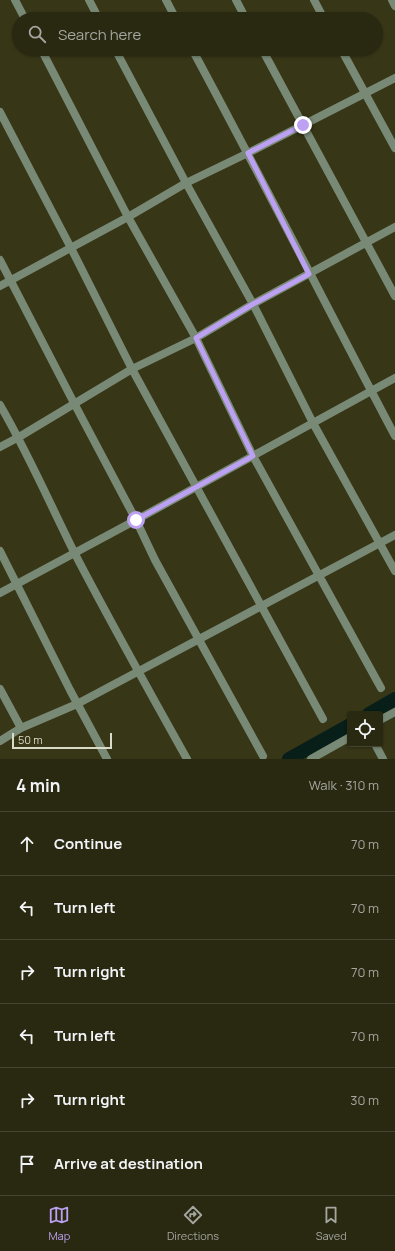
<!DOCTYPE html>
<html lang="en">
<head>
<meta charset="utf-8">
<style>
  :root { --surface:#292811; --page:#31301a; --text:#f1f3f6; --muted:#a5a69f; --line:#454431; --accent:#bca0f2 }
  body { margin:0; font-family:Manrope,sans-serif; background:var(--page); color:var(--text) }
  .controls { position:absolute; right:12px; bottom:12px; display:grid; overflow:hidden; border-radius:4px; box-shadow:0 1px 3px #0004 }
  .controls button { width:36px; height:36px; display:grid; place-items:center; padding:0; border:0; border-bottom:1px solid var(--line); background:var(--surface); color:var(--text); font:20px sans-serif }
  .scale { position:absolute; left:12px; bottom:10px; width:100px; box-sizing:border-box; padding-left:4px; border:2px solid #dadac9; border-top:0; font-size:11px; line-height:14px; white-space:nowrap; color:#dadac9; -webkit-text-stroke:3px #373617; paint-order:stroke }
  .stop { position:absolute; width:12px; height:12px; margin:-9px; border:3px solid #bca0f2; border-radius:50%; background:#fff }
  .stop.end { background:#bca0f2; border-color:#fff; box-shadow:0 1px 4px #0008 }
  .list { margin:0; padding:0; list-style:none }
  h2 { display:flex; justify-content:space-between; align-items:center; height:52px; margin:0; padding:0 16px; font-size:17px }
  h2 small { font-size:13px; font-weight:400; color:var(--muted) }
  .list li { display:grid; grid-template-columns:26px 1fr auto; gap:12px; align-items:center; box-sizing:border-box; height:64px; padding:0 16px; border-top:1px solid var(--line) }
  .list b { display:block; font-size:15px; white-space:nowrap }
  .list em { font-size:13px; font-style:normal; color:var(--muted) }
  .icon { flex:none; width:22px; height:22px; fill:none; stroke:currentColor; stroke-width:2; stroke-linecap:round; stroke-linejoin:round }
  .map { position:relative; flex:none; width:395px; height:759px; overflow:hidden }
  .search { position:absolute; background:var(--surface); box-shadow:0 1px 3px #0004; left:12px; right:12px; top:12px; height:44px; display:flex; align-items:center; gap:10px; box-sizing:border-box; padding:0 14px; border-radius:22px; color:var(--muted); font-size:15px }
  .sheet { height:436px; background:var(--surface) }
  nav { display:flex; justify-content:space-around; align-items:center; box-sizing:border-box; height:56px; border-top:1px solid var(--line); background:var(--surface); font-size:11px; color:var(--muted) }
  nav a { display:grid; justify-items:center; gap:2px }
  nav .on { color:var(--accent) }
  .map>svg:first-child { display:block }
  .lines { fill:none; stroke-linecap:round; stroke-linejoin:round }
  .canal { stroke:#071e19; stroke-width:14 }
  .minor { stroke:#788975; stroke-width:8 }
  .tertiary { stroke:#788975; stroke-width:8 }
  .route { stroke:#bca0f2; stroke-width:5 }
</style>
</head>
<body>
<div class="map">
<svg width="395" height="759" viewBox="0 0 395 759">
  <rect width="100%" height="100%" fill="#373617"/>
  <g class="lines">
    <path class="canal" d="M369 714 395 699
      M289 759 350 725"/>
    <path class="minor" d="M15 0 25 19
      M89 0 99 19
      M166 0 176 19
      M236 0 246 19
      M314 0 324 19
      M392 0 395 6
      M41 49 128 217 196 338 253 456 381 688
      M115 49 186 183 253 304 313 423 395 571
      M192 49C261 177 327 307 395 436
      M262 49 395 296
      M341 49 395 148
      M0 112 71 248 132 369 323 719
      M0 260 74 403 136 520 155 560 263 756
      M0 286 128 217 186 183 248 153 395 78
      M0 405C28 453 50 504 75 554 111 623 149 691 187 759
      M0 447 19 437 132 369 196 338 253 304 395 227
      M0 551 70 690 107 759
      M0 593 136 520 395 378
      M0 689 21 728
      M0 741 21 728 77 704 395 535
      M375 744 383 759"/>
    <path class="tertiary" d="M380 720 395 712
      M311 759 350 737"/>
  </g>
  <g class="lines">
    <path class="route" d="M136 520 253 456 196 338 253 304 309 274 248 153 303 125"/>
  </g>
</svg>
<div class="controls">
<button><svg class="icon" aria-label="locate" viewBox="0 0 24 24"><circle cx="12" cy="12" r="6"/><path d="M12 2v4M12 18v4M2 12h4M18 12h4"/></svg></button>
</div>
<div class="scale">50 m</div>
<div class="stop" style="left:136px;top:520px"></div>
<div class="stop end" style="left:303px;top:125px"></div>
<div class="search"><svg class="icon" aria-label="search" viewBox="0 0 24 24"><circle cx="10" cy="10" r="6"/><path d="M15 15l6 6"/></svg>Search here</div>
</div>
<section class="sheet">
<h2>4 min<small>Walk · 310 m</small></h2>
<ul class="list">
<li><svg class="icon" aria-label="ahead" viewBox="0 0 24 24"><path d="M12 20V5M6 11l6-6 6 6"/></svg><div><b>Continue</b></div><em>70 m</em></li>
<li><svg class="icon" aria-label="left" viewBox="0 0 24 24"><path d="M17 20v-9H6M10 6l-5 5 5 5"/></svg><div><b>Turn left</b></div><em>70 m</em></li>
<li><svg class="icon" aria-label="right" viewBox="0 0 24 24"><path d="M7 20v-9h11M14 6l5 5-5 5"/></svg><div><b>Turn right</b></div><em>70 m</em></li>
<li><svg class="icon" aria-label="left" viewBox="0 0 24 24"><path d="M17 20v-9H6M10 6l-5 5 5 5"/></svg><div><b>Turn left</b></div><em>70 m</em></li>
<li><svg class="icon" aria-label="right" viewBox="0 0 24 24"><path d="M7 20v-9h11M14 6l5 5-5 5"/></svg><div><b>Turn right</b></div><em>30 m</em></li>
<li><svg class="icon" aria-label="arrive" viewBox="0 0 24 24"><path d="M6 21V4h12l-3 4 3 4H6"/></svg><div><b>Arrive at destination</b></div></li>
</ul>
</section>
<nav>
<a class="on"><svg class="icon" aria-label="map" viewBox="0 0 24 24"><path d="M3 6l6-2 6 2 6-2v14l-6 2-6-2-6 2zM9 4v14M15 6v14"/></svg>Map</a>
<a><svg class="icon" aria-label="directions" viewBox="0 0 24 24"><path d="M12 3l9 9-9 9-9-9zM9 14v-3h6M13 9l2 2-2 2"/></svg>Directions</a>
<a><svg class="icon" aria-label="saved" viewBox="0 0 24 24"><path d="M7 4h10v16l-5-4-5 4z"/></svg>Saved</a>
</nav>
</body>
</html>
